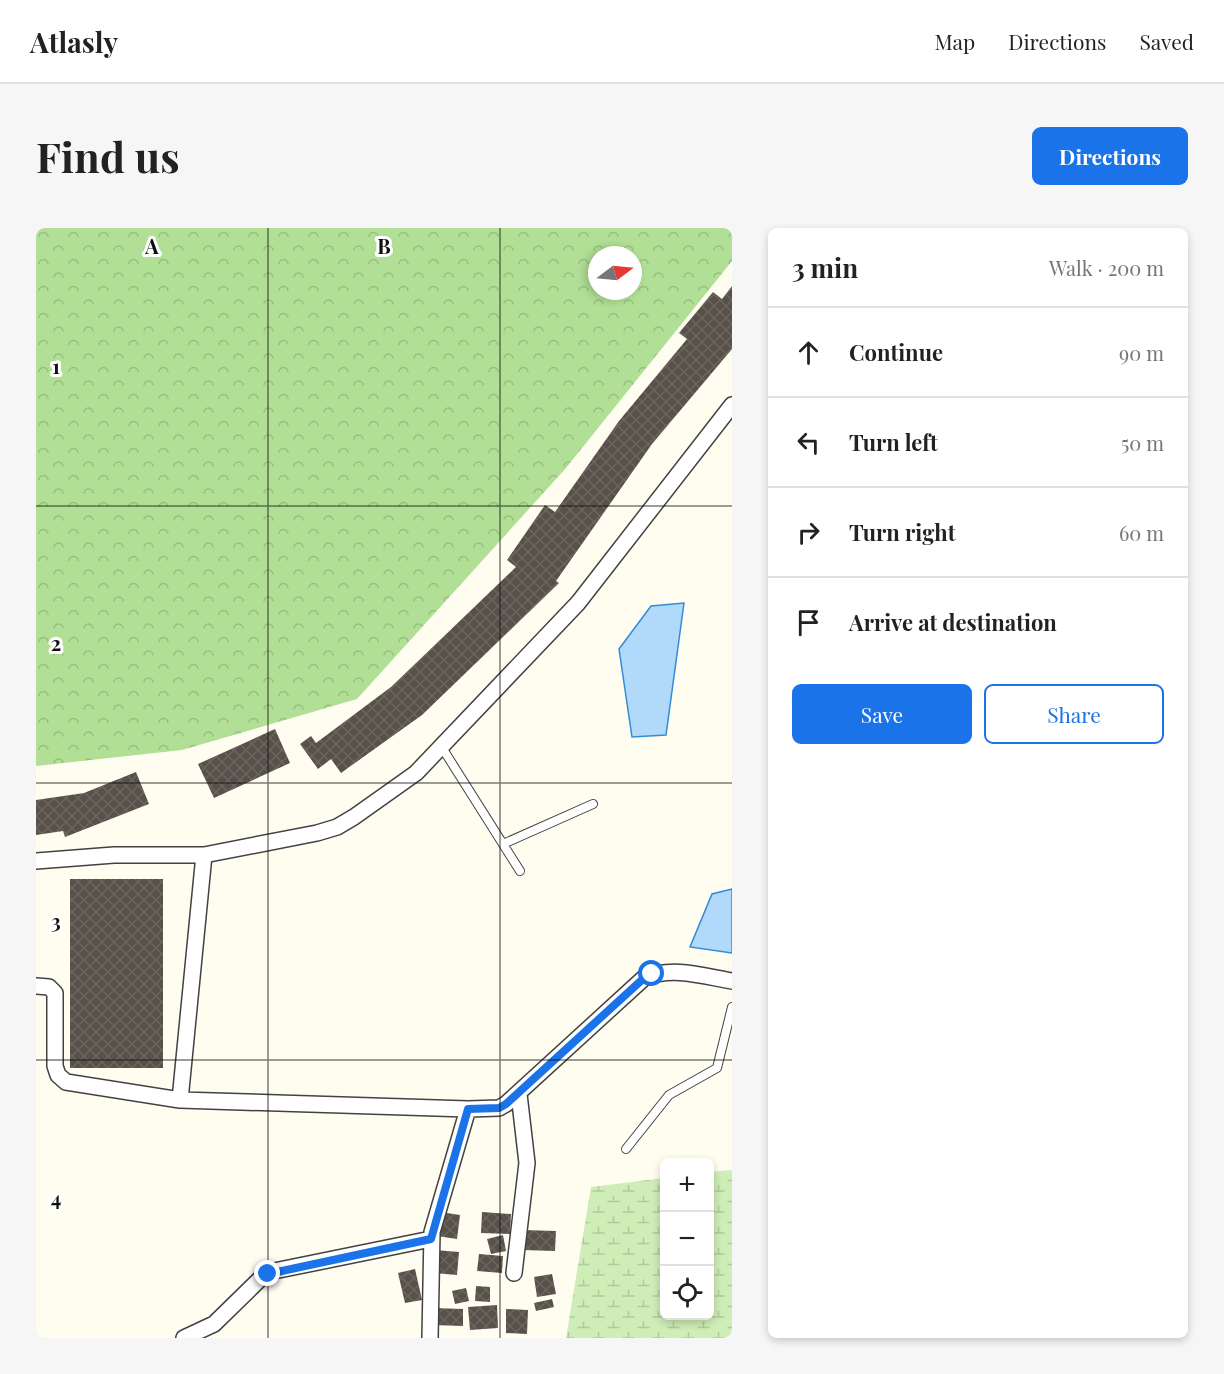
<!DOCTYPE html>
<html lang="en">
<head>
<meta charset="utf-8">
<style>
  :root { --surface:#fff; --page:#f6f6f6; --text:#222; --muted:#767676; --line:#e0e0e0; --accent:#1a73e8 }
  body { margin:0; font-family:"Playfair Display",serif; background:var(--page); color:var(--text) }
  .controls { position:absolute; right:18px; bottom:18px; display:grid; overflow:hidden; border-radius:9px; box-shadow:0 3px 9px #0003 }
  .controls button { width:54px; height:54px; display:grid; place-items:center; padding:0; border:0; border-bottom:2px solid var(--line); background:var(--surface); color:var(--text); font:30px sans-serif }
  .compass { position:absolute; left:552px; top:18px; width:54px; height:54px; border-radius:50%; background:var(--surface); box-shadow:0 3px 9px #0003; rotate:74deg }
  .stop { position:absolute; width:18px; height:18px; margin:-14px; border:4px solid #1a73e8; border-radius:50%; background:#fff }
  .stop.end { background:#1a73e8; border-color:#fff; box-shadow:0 2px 6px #0008 }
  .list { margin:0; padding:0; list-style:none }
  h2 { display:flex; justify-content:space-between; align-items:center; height:78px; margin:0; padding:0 24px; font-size:26px }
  h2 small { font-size:20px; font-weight:400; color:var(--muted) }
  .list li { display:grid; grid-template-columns:39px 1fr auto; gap:18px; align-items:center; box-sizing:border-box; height:90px; padding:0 24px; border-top:2px solid var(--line) }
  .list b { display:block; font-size:22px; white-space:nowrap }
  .list em { font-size:20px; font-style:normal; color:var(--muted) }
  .actions { display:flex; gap:12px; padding:18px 24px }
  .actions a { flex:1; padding:14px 0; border:2px solid var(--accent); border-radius:9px; text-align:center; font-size:21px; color:var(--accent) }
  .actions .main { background:var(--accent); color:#fff }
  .icon { flex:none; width:33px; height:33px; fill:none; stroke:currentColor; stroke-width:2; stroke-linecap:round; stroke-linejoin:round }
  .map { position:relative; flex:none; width:696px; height:1110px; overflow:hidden; border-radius:9px }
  header { display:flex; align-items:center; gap:36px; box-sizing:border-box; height:84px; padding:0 30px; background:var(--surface); border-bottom:2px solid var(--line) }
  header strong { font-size:28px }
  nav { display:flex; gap:33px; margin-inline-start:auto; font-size:21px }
  .intro { display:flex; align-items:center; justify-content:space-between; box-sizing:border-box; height:144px; padding:0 36px }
  h1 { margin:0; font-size:42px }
  .button { padding:15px 27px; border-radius:9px; background:var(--accent); color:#fff; font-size:21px; font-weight:700 }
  main { display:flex; gap:36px; padding:0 36px }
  aside { flex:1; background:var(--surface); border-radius:9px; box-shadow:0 3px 9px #0003 }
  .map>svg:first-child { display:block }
  .forest { fill:url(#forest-crowns); fill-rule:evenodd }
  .wetland { fill:url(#wetland-marsh) }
  .water { fill:#b1dafa; stroke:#338ad7; stroke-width:1.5 }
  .building { fill:url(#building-cross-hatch) }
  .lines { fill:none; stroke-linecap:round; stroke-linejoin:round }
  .lane-casing { stroke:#424242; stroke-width:10 }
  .street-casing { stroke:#424242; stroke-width:18 }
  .lane { stroke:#fff; stroke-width:8 }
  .street { stroke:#fff; stroke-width:15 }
  .route { stroke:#1a73e8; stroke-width:8 }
  .grid { fill:none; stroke:#0f0f0f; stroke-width:1.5; stroke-opacity:0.55 }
  .grid-label { font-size:20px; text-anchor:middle; font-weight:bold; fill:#0f0f0f; stroke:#fff; stroke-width:6; stroke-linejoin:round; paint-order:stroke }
</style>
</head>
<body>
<header>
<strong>Atlasly</strong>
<nav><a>Map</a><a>Directions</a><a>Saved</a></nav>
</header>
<div class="intro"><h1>Find us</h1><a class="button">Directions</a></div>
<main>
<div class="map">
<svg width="696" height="1110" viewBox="0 0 696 1110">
  <defs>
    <pattern id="forest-crowns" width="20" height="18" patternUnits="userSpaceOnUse" patternTransform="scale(1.5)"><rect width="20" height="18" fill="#b1df95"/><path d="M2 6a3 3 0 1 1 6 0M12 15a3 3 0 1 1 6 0" fill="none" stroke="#97be7f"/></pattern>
    <pattern id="wetland-marsh" width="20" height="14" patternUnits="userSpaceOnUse" patternTransform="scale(1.5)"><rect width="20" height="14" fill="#cfedb7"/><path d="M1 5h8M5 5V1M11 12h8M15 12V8" fill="none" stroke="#b1ca9c"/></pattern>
    <pattern id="building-cross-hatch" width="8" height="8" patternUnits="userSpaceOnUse" patternTransform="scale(1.5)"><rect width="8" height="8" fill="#58514a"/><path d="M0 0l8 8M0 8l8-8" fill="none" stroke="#6b6560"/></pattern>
  </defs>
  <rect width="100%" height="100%" fill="#fffdf0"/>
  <path class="forest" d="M0 0H696V33L530 240 321 471 146 522 0 538ZM561 27H597V63H561Z"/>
  <path class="wetland" d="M696 942V1110H530L555 959 628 950V1088H674V944Z"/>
  <path class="water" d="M648 375 630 507 596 509 583 421 615 378Z
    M696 661V725L654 719 676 666Z"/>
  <path class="building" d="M696 58V121L616 216 520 353 523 355 386 487 305 545 295 531 282 541 264 516 275 508 280 515 355 459 480 339 471 332 509 277 519 284 583 193 651 111 643 105 677 64 686 71Z
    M239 501 254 535 178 570 162 536Z
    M100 544 113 576 29 609 27 603 0 607V572L48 565Z
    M34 651H127V840H34Z
    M404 984 424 987 421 1011 401 1008Z
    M446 984 475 986 474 1006 445 1005Z
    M486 1002 520 1003 519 1023 486 1022Z
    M467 1007 470 1023 455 1026 451 1011Z
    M399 1022 423 1024 421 1047 397 1045Z
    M443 1026 467 1028 466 1045 441 1043Z
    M379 1041 386 1072 369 1075 362 1045Z
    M516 1046 520 1066 501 1069 498 1049Z
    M440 1058 454 1059V1074L439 1073Z
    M430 1060 433 1073 419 1076 416 1063Z
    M516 1071 518 1079 500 1083 498 1075Z
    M461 1077 462 1100 434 1102 432 1079Z
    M397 1080 427 1081V1098L397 1097Z
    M470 1081 492 1082 491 1106 470 1105Z"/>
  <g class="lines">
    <g class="lane-casing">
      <path id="lane" d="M405 518 484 643
        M467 616 557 576
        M590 921 633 867 681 840 696 779"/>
    </g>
    <g class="street-casing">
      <path id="street" d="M0 633 78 627H168L281 605 301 599 318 589 380 545 542 375 696 177
        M0 758 13 759 19 765V838L22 847 30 854 144 872 432 881 463 880 470 876 608 750C636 738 667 748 696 753
        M144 872 168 627
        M478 1045 491 935 483 866
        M148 1110 178 1096 225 1050 238 1043 395 1011
        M394 1110 396 1004 432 881"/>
    </g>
    <use href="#lane" class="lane"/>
    <use href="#street" class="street"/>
  </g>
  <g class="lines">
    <path class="route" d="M232 1046 395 1011 432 881 463 880 470 876 608 750 616 746"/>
  </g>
  <path class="grid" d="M232 0V1110M464 0V1110M0 278H696M0 555H696M0 832H696"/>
  <g class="grid-label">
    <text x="116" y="26">A</text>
    <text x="348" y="26">B</text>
    <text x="20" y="146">1</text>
    <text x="20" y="423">2</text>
    <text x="20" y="701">3</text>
    <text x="20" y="978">4</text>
  </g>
</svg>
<div class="controls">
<button>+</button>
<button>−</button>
<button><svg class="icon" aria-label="locate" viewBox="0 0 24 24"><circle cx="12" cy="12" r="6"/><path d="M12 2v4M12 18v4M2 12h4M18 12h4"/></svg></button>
</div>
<svg class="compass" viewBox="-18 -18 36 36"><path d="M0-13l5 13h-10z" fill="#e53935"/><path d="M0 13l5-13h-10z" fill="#767676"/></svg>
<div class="stop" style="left:616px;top:746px"></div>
<div class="stop end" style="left:232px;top:1046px"></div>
</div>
<aside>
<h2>3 min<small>Walk · 200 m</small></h2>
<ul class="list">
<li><svg class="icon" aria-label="ahead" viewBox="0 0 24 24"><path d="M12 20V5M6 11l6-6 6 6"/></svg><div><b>Continue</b></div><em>90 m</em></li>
<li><svg class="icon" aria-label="left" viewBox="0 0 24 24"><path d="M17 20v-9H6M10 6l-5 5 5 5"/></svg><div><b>Turn left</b></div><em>50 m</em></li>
<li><svg class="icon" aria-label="right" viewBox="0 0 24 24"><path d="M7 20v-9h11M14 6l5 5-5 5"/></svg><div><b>Turn right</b></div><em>60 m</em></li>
<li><svg class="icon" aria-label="arrive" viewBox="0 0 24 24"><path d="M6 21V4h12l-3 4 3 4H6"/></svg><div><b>Arrive at destination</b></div></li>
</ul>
<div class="actions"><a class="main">Save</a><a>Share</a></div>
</aside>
</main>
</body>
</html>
